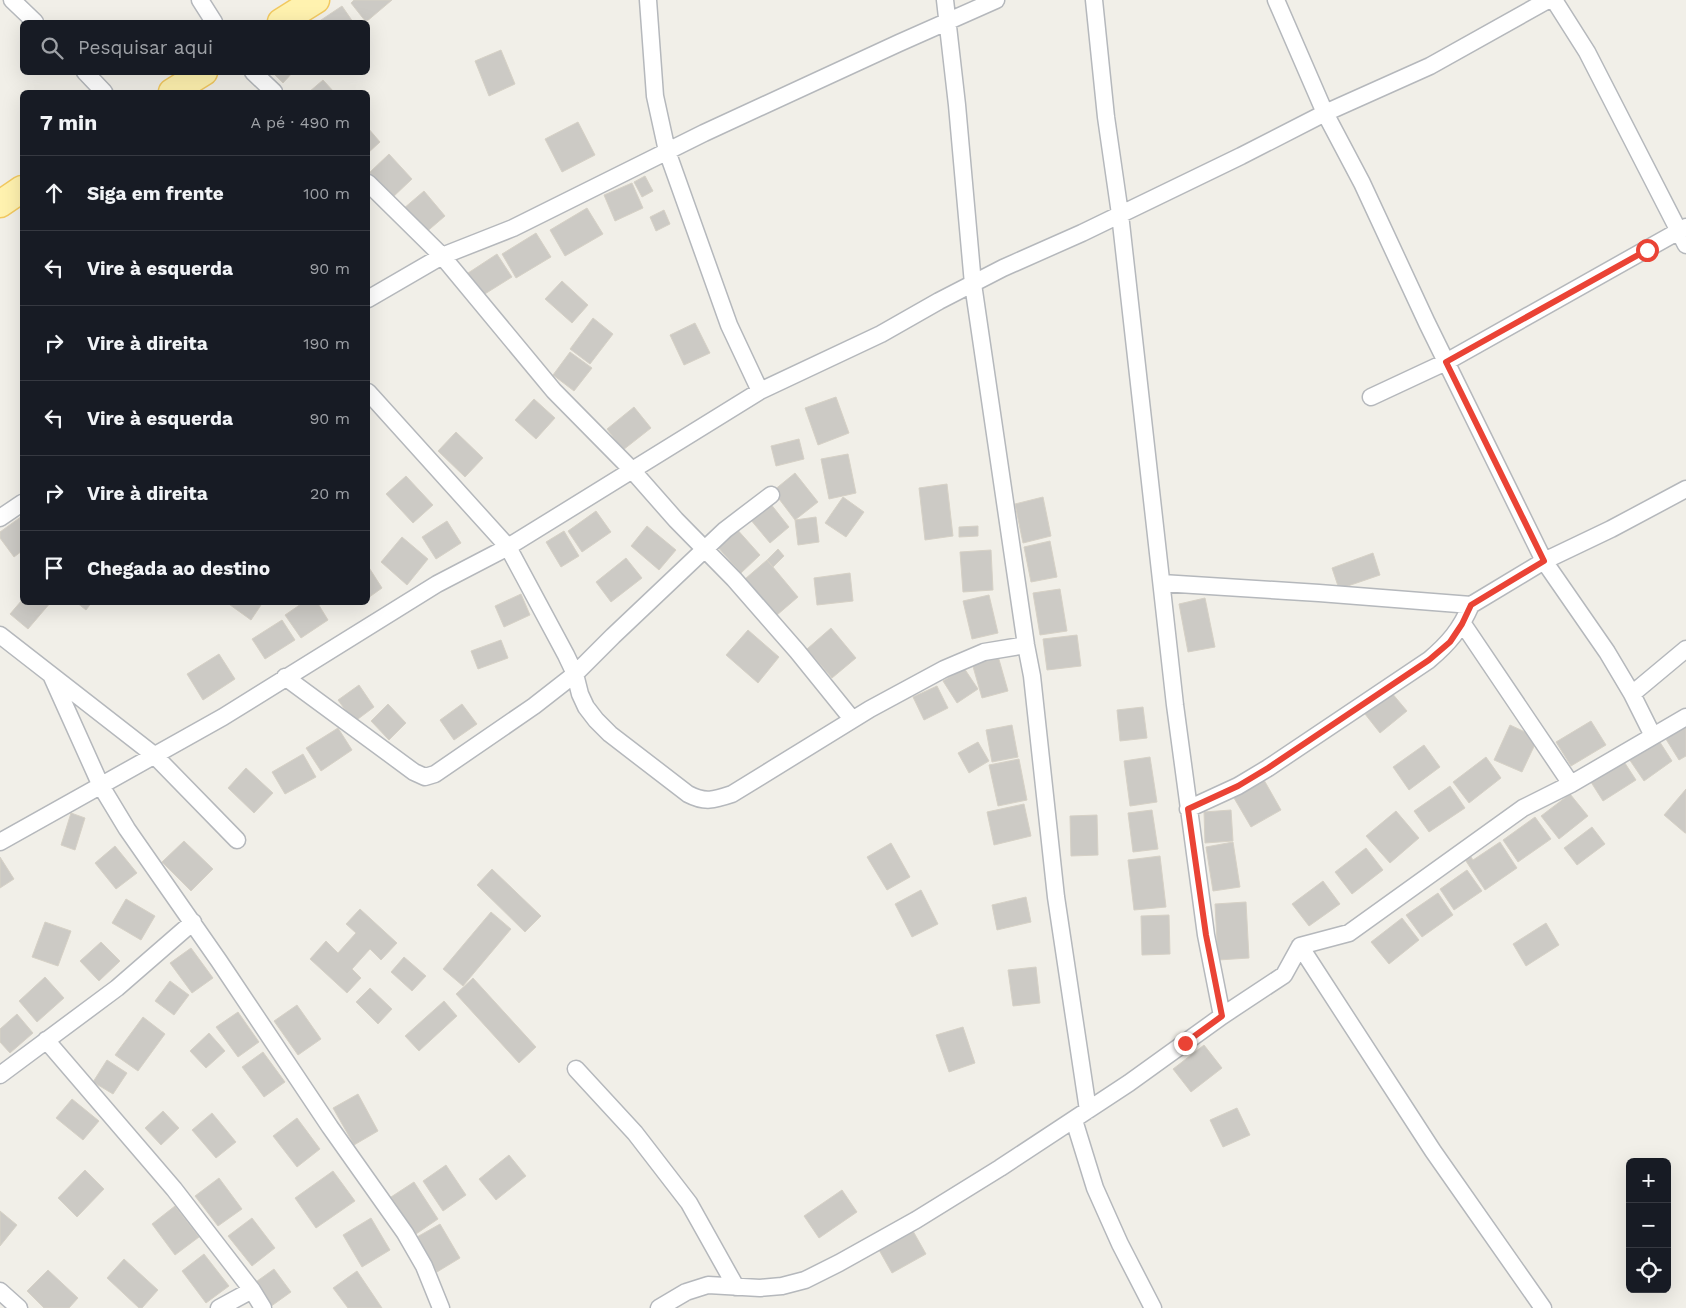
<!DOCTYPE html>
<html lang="pt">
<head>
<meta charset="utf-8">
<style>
  :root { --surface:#171b24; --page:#20242c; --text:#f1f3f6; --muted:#9ea1a6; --line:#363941 }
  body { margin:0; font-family:"Work Sans",sans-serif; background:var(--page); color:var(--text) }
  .controls { position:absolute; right:15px; bottom:15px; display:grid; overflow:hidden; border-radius:8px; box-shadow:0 5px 20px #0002 }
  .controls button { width:45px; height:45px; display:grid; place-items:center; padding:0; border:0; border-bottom:1px solid var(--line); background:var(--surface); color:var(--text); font:25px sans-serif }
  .stop { position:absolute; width:15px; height:15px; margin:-11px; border:4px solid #ea4335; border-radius:50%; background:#fff }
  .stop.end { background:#ea4335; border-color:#fff; box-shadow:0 1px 5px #0008 }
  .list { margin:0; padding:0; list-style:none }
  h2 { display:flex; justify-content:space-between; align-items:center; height:65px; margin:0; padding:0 20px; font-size:21px }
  h2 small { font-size:16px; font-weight:400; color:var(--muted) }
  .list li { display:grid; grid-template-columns:32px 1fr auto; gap:15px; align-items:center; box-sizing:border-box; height:75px; padding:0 20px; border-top:1px solid var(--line) }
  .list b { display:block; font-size:19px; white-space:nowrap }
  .list em { font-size:16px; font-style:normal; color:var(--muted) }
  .icon { flex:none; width:28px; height:28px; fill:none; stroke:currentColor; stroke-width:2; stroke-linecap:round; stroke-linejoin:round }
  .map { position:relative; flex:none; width:1686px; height:1308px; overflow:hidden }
  .search { position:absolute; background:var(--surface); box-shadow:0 5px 20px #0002; left:20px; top:20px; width:350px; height:55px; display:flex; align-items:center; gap:12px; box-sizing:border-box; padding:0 18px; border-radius:8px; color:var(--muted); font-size:19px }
  .panel { position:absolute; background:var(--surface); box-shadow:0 5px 20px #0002; left:20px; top:90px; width:350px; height:515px; border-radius:8px }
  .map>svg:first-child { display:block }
  .building { fill:#cccac5; stroke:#d6d1c6 }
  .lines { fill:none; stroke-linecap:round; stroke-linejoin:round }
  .street-casing { stroke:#b5b8bc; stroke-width:19 }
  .primary-casing { stroke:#f2c960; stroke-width:29 }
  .street { stroke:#fff; stroke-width:16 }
  .primary { stroke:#fff2af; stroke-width:26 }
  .route { stroke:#ea4335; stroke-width:6 }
</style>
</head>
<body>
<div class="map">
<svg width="1686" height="1308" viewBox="0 0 1686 1308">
  <rect width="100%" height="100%" fill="#f1efe8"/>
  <path class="building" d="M354 0H392L366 22 351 3Z
    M342 6 353 22H318Z
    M501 50 515 84 489 96 475 61Z
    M272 72H293L283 83Z
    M323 80 334 92H309Z
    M578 122 595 155 562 172 545 139Z
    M368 128 380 142 368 153Z
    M389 154 412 179 392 198 369 173Z
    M645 176 653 191 642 197 634 182Z
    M632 183 643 208 615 221 604 195Z
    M424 191 445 216 424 234 403 209Z
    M587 208 603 234 565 256 550 230Z
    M664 210 670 224 656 231 650 217Z
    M536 233 551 257 516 278 502 254Z
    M497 254 512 277 480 297 465 275Z
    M562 281 588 305 572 323 545 299Z
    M593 318 613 334 590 364 570 349Z
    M695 323 710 353 684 365 670 335Z
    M570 352 592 368 574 391 553 375Z
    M836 397 849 433 818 445 805 408Z
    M534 399 555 418 536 439 515 420Z
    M634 407 651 428 623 450 607 429Z
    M456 432 483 458 465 477 438 451Z
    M799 439 804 459 776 466 771 446Z
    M848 454 856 493 829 499 821 459Z
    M795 473 818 502 795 520 773 491Z
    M406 476 433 505 413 523 386 494Z
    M947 484 953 536 925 540 919 488Z
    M843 497 864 512 846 537 825 523Z
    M1043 497 1051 536 1023 543 1015 504Z
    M770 503 789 527 770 543 750 519Z
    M596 511 611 532 582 552 568 531Z
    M22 516V551L14 557 0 538V532Z
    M816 517 819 542 798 545 795 520Z
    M447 521 461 543 436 559 422 537Z
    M647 526 676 550 659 570 631 546Z
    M978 526V536L959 537V527Z
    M735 527 760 555 741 573 715 544Z
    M564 531 579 556 561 567 546 542Z
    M402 537 428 559 407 585 381 562Z
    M1050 541 1057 577 1031 582 1024 547Z
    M778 549 784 556 773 567 767 560Z
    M991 550 993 590 963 592 960 552Z
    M1373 553 1380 575 1339 589 1332 568Z
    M626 558 642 578 611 602 596 582Z
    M767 560 798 597 777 615 745 579Z
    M368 566 382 588 368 598Z
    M850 573 853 601 817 605 814 578Z
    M1060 589 1067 631 1040 635 1033 593Z
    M521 594 530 615 504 627 495 606Z
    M989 595 998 633 972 639 963 601Z
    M1205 598 1215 647 1188 652 1179 604Z
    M22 600V602H51L28 629 10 614Z
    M76 602H92L86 610Z
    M226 602H263L251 620Z
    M304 602H317L328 620 301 638 285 615Z
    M282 620 295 640 265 659 252 639Z
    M831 628 856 658 832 678 807 649Z
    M748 630 779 657 758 683 726 655Z
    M1077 635 1081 666 1047 670 1043 639Z
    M501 640 508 658 478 669 471 651Z
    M219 654 235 679 203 700 187 674Z
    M998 656 1008 691 982 698 972 663Z
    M964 668 978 689 957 703 943 681Z
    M359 685 374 707 354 722 338 700Z
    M937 686 948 708 924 720 913 697Z
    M1391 692 1407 711 1380 733 1365 714Z
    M388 704 406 723 389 740 371 721Z
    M462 704 477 724 454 740 440 720Z
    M1143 707 1147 738 1120 741 1117 710Z
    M1591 721 1606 745 1571 766 1556 742Z
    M1686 722V756L1679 760 1664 736Z
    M1012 725 1018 757 992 762 986 730Z
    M1510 725 1538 738 1522 772 1494 760Z
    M338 728 352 750 321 771 306 748Z
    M1656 736 1672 761 1644 781 1627 756Z
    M978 742 989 761 969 773 958 753Z
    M1424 745 1440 767 1409 790 1393 767Z
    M303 754 316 777 285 794 272 772Z
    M1150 757 1157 802 1130 806 1124 761Z
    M1486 757 1501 778 1469 803 1453 782Z
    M1621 757 1636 780 1603 801 1589 779Z
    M1019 759 1027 800 998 806 989 765Z
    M246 768 273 793 254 813 228 788Z
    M1264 780 1281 810 1251 827 1234 798Z
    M1450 786 1465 808 1429 832 1414 811Z
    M1686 789V833H1685L1664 815Z
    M1570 794 1588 816 1559 839 1541 816Z
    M1024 804 1031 836 994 845 987 812Z
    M1152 810 1158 849 1133 852 1128 813Z
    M1231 810 1233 841 1205 843 1204 812Z
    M1396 811 1419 838 1390 863 1366 836Z
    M71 813 85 818 75 850 61 845Z
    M1097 815 1098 855 1071 856 1070 816Z
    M1535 817 1551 839 1518 862 1503 840Z
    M1592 827 1605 844 1577 865 1564 848Z
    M184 841 213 869 191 891 162 862Z
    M1233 842 1240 887 1213 891 1206 847Z
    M1500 842 1517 868 1485 890 1462 855 1467 851 1473 860Z
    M891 843 910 877 887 890 867 857Z
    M115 846 137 873 116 889 95 863Z
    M1366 848 1383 870 1352 894 1335 872Z
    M1160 856 1166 907 1134 910 1128 860Z
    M0 857 14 879 0 888Z
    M492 869 541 916 525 932 477 885Z
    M1467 870 1482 891 1454 910 1440 889Z
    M1323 881 1340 904 1309 926 1292 904Z
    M921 890 938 924 912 937 895 904Z
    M1438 893 1453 915 1422 937 1406 915Z
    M1026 897 1031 922 997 930 992 905Z
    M126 899 155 916 141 940 112 923Z
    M1246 902 1249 958 1218 960 1215 904Z
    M360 909 397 943 381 960 370 949 352 969 361 978 347 993 310 959 326 941 338 953 356 933 346 924Z
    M491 912 511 929 463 986 443 969Z
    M1169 915 1170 954 1142 955 1141 916Z
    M1402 918 1419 940 1389 964 1371 942Z
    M45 922 71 931 58 966 32 957Z
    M1546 923 1559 945 1526 966 1513 944Z
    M101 942 120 961 99 981 80 961Z
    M191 948 213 978 192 993 170 963Z
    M404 957 426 976 412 991 391 972Z
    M1036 967 1040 1003 1013 1006 1008 970Z
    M45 977 64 998 37 1022 19 1001Z
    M473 978 536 1047 519 1063 456 994Z
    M170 981 189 995 174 1015 155 1001Z
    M370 988 392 1009 378 1024 356 1002Z
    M444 1001 457 1016 419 1051 405 1036Z
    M297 1005 321 1039 298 1055 274 1021Z
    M238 1012 259 1042 238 1057 216 1027Z
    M17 1014 33 1033 10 1053 0 1042V1029Z
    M143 1017 165 1034 138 1071 115 1055Z
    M963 1027 975 1063 949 1072 936 1035Z
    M209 1033 225 1051 206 1068 190 1051Z
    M1204 1045 1222 1068 1191 1092 1173 1069Z
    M263 1052 285 1082 264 1097 242 1067Z
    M107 1060 127 1073 113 1094 93 1082Z
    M358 1094 378 1131 354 1145 333 1108Z
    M72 1099 99 1121 83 1140 56 1118Z
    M1237 1108 1250 1135 1223 1147 1210 1120Z
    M163 1111 179 1128 161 1145 145 1128Z
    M212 1113 236 1142 216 1158 192 1130Z
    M297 1118 320 1149 297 1167 273 1136Z
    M509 1155 526 1176 496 1200 479 1179Z
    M446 1165 466 1195 443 1211 423 1181Z
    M85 1170 104 1189 77 1217 58 1198Z
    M333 1171 355 1201 316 1228 295 1198Z
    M219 1178 242 1209 218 1226 195 1196Z
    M414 1182 438 1219 416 1234 391 1197Z
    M842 1190 857 1212 819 1238 804 1216Z
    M175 1206 199 1237 175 1255 152 1224Z
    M0 1211 17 1225 0 1246Z
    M252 1218 275 1248 252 1266 228 1236Z
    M371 1218 390 1250 362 1267 343 1235Z
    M440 1224 460 1258 437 1272 417 1237Z
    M913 1231 926 1254 892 1273 879 1250Z
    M204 1254 229 1286 206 1303 182 1271Z
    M124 1259 158 1290 142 1308H139L107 1278Z
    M274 1269 291 1292 270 1307 253 1284Z
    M48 1270 78 1298 69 1308H44L27 1291Z
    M357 1271 382 1308H348L333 1288Z"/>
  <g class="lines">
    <g class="street-casing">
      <path id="street" d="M12 0 35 22
        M200 0 214 22
        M648 0 655 96 667 151 729 325 760 391
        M945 0 957 105 973 284 1026 645 1032 676 1056 897 1088 1110
        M1094 0 1106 117 1120 214 1175 705 1206 935 1222 1016
        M1276 0 1325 113 1362 183 1427 323 1544 561 1607 652 1632 694 1653 736
        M1554 0 1587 52 1686 245
        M85 72 104 92
        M253 72 274 92
        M368 183 442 256 554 391 632 470 676 520 734 579 797 651 852 719
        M368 299 442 256 513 228 704 133 899 43 996 0
        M368 392 508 547 566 655 575 674 580 694 586 707 596 720 610 734 688 794C705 803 714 800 732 794L870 709 944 669 984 652 1026 645
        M1371 397 1446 362 1686 227
        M0 518 22 503
        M1162 583 1319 593 1471 605 1544 561 1611 529 1686 489
        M1463 624 1571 784
        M0 635 154 755 237 840
        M52 677 101 786 127 829 219 961 330 1127 405 1233 424 1266 441 1308
        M285 677 414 772 425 777 435 774 534 706 575 674 613 636 725 530 771 495
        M1632 694 1686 649
        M1188 809 1238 786 1268 768 1429 660C1449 643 1460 630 1471 605
        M0 842 223 717 437 584 508 547 760 391 881 334 939 301 1003 268 1082 233 1241 156 1325 113 1430 66 1548 0
        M1300 946 1433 1151 1543 1308
        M46 1040 174 1189 252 1290 263 1308
        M576 1069 635 1133 689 1203 736 1287
        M0 1075 117 988 193 922
        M1074 1120 1095 1188 1120 1244 1153 1308
        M0 1291 19 1308
        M219 1308 252 1290
        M659 1308 686 1292 708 1285 760 1288 782 1286 805 1280 839 1263 916 1220 1000 1168 1129 1083 1222 1016 1284 975 1300 946 1349 933 1523 808 1571 784 1686 717"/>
    </g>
    <g class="primary-casing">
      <path id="primary" d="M281 22 316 0
        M172 92 204 72
        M0 204 22 189"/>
    </g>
    <use href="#street" class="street"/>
    <use href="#primary" class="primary"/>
  </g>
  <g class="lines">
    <path class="route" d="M1185 1043 1222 1016 1206 935 1188 809 1238 786 1268 768 1429 660 1450 642 1462 624 1471 605 1544 561 1446 362 1647 250"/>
  </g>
</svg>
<div class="controls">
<button>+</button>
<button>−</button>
<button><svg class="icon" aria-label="locate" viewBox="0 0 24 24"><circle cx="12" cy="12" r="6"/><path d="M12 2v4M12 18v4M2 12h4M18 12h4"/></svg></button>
</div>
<div class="stop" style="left:1647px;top:250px"></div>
<div class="stop end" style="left:1185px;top:1043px"></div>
<div class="search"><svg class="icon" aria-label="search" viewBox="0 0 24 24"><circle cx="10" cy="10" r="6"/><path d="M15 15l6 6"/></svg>Pesquisar aqui</div>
<section class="panel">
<h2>7 min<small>A pé · 490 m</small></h2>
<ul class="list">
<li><svg class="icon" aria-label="ahead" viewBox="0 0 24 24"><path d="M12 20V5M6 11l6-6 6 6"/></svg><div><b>Siga em frente</b></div><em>100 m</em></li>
<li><svg class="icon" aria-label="left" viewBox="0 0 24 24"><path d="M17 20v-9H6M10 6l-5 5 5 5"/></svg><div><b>Vire à esquerda</b></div><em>90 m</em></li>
<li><svg class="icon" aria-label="right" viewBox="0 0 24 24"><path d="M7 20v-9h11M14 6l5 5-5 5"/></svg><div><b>Vire à direita</b></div><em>190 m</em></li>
<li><svg class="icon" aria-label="left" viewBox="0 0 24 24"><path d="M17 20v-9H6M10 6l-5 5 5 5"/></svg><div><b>Vire à esquerda</b></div><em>90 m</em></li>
<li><svg class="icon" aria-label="right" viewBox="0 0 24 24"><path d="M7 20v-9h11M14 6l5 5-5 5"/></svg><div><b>Vire à direita</b></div><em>20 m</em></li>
<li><svg class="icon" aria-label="arrive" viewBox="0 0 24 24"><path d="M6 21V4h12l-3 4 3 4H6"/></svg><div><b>Chegada ao destino</b></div></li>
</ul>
</section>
</div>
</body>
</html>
